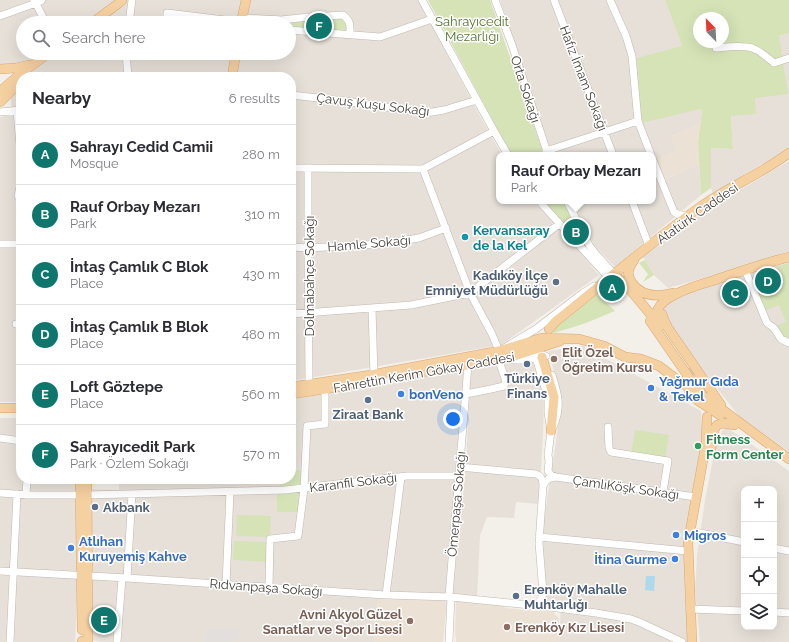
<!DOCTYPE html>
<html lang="en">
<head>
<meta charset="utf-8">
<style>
  :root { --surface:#fff; --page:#f2f2f3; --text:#2b2b33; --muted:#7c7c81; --line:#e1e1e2; --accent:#0f766e }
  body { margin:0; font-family:Raleway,sans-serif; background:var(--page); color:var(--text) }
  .controls { position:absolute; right:12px; bottom:12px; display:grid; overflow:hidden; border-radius:8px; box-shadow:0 4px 16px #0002 }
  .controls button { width:36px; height:36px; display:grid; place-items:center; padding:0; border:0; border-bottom:1px solid var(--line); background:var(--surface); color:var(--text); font:20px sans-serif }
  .compass { position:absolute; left:693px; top:12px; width:36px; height:36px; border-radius:50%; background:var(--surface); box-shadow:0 4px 16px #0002; rotate:336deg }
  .you { position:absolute; left:453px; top:419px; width:14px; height:14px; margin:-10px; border:3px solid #fff; border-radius:50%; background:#1a73e8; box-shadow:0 0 0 6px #1a73e833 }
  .badge { display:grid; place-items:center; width:26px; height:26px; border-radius:50%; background:var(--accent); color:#fff; font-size:13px; font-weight:700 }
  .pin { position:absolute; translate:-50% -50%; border:2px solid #fff; box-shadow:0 1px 4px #0006 }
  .popup { position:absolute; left:496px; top:152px; width:160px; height:52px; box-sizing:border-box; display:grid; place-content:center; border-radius:8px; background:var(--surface); filter:drop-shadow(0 1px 3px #0005); font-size:13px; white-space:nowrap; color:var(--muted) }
  .popup b { font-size:15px; color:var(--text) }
  .popup::after { content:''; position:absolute; left:50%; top:100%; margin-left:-8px; border:8px solid transparent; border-top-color:var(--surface) }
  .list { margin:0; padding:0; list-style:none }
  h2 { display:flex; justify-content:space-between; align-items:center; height:52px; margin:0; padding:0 16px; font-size:17px }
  h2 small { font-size:13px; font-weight:400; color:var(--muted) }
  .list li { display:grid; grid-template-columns:26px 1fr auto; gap:12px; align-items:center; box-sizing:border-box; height:60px; padding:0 16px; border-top:1px solid var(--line) }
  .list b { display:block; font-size:15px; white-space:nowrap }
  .list p { margin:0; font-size:13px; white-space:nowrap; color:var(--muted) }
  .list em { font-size:13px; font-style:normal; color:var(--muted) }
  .icon { flex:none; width:22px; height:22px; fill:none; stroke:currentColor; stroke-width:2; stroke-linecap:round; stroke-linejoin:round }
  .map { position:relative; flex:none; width:789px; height:642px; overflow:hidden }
  .search { position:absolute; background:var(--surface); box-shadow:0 4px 16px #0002; left:16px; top:16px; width:280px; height:44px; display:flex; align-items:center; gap:10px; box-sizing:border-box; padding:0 14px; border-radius:22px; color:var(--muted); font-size:15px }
  .panel { position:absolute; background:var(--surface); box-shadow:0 4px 16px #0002; left:16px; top:72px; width:280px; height:412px; border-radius:16px }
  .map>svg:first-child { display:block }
  .residential { fill:#e6e0d8; fill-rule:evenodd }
  .education { fill:#ebe1d5 }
  .green { fill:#d6e3b6; fill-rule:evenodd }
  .parking { fill:#e2dfdd }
  .water { fill:#acdaea }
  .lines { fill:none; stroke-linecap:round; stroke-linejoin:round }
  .major-tunnel { stroke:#d0ccc6; stroke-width:9; stroke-dasharray:9 4.5; stroke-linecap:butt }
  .minor-casing { stroke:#c1b8b0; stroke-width:8 }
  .major-casing { stroke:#d8a972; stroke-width:10 }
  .minor { stroke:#fff; stroke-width:7 }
  .major { stroke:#f5d0a1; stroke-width:9 }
  .culture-dot { fill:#0f9aa8; stroke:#fff; stroke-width:1.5 }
  .service-dot { fill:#5c6f8a; stroke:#fff; stroke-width:1.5 }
  .education-dot { fill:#8d6e63; stroke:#fff; stroke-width:1.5 }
  .shop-dot { fill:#3f7fe0; stroke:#fff; stroke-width:1.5 }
  .leisure-dot { fill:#2e9e5b; stroke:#fff; stroke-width:1.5 }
  .labels { text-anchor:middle; stroke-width:3; stroke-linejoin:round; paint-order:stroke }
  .park-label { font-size:13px; fill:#547331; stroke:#fff }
  .street-label { font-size:13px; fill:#463e38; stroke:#fff }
  .culture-label { font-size:13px; font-weight:bold; fill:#0d838f; stroke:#fff; text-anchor:start }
  .service-label { font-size:13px; font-weight:bold; fill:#4e5e75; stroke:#fff }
  .education-label { font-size:13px; font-weight:bold; fill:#785e54; stroke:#fff; text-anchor:start }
  .shop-label { font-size:13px; font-weight:bold; fill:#366cbe; stroke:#fff; text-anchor:start }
  .leisure-label { font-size:13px; font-weight:bold; fill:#27864d; stroke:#fff; text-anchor:start }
</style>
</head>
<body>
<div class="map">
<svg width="789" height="642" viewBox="0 0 789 642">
  <rect width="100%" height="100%" fill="#f3efe9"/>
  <path class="residential" d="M0 0H115L83 23H23V53H42L29 62 0 65Z
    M125 0H244L239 23H97Z
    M248 0H418L479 114 502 155H499V201H532L565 233 599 275 501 345 291 381V77H236L240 53H289V29L348 23 245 19Z
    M500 0H665L682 46 700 109 702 111 700 124 671 136 677 150 664 180 699 164 701 195 615 267 595 246 571 201H653V155H552Z
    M789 33V148L713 193 711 188V148L733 149 731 116 755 98 779 36Z
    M55 53H233L229 77H27L36 67Z
    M21 83V402H0V117L13 115 10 95Z
    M789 161V254L668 288 654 275 645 260 642 256 709 208Z
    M789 263V452L739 416 693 358 663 313V303L690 290Z
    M583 346 701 411 703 452 692 499 690 642H559L561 606 547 604 542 532 556 442 561 401 549 351Z
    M530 361 533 363 544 397 543 434 539 504 516 502 514 518 487 517 480 536 477 597H452L466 467 470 367Z
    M463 368V414L447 600 378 599 374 642H102L90 640V489L119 490V479H291V399L371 388Z
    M0 418H21V479H76L77 597 75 642H0Z
    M725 427 744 439 789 471V642H700L695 590 697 556 705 500 717 439ZM744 489H774V627H744Z"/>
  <path class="education" d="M700 124 698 142 699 164 664 180 655 159 676 150 671 136Z
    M378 599 422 600H447L443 642H374Z
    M458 600 503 606 505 608 535 611 537 609 553 612 559 619V642H456V637L455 636 456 602Z"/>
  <path class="green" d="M428 0H490L544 155H512L498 130Z
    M665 0H789V33L779 36 788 94 755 98 756 114 731 116 733 149 711 148V188L701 195 698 142 702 111 700 109 641 123 637 58 682 46ZM699 18H723V42H699Z
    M343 16 347 20 348 33 289 29V23H244L245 19Z
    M543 201H563L577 231 578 235H576L561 222Z
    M645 260 654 275 643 282 648 274 639 263Z
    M789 263V338L778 334 775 326 786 322 779 305 764 311 757 294 784 282 777 266Z
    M596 293 615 311 586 323 554 333 550 329Z
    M635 430 669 435 665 459 631 454Z
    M300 470 301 485 280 486V479H291V471Z
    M300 492 298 512H277V493Z
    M237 515 271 516 270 537 236 536Z
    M234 541 267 542V562L233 560Z"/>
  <path class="parking" d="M206 629 239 630 238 640H232V642H205Z"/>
  <path class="water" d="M646 576H655L654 591 645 590Z"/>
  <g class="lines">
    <path class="major-tunnel" d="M689 368 697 381 701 390"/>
    <g class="minor-casing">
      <path id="minor" d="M34 0 46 23
        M422 0 477 100 494 131 508 155
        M495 0 512 45 548 155
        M554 0 613 155
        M610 0 626 36 632 56 638 121 651 155
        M0 16 36 3 42 0
        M242 18 281 20 309 17 343 15C351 22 350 24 350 34
        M129 23 132 0
        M167 23V13L241 22
        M289 30 380 37 432 19
        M716 48C728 47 741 45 752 48 761 51 768 58 774 63L789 58
        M126 53 128 77
        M291 95 345 101 426 113 444 110 477 100
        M17 111 21 156
        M0 112 20 110
        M546 151 638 121
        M653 160 674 212C679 216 684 216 691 214
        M291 168 423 169 494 131
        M308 168V248L309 384
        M423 169 470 293 492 334 499 351 536 329 583 293 594 286
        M18 196 21 182
        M539 201 609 278 605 280
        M567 201 589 245 595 253 614 274
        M632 201 649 246
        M0 244H21
        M291 247 308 248 381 244 419 238 446 228
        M745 270 767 323 774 328 781 339 789 343
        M372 308 374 375
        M291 314 411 305 470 293 559 224
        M16 324H21
        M531 358 535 359 537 361 548 398V413L551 431 548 455 549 461 548 471 551 475 556 477
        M552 375C558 394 562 407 553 427
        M466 394 491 389 504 386 506 381 501 367 500 360H522L543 355 546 356
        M608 427 609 448 611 452 668 461 663 492
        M0 438 21 441
        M543 486C546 480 549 477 556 477L696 497
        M0 493 29 495H87L285 490 407 476H459
        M26 495 27 479
        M690 531 744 542
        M539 537 688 551
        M774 548 789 551
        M0 571 127 578 386 595 451 597 530 605C538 605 542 601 543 593L539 543 543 486C543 480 542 476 536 474L459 467
        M127 578 132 494
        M226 585 230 492
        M269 587 270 539 298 536 304 489 307 426 325 424V389
        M386 595 401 477
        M534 605 596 613 631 619 639 622 682 642
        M690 609 744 611
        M774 612 789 613
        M10 642 17 494
        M117 642 122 578
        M449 642 451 597 449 596 468 365"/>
    </g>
    <g class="major-casing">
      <path id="major" d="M92 23 119 3 122 0
        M241 23 246 0
        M0 69 16 68 29 65
        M232 77 236 53
        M0 92C15 77 32 65 49 53
        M0 102 21 81
        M634 260C628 269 626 274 632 283 642 297 658 297 673 293
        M614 274 632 292 657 322
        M662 314 664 320 668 328 721 405
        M650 321 690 379 700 391
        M660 326C658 321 655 315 658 309 661 303 668 298 674 295 687 288 701 284 715 280 739 272 764 263 789 257
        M549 329 555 322C604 283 652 241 703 205 731 186 762 173 789 153
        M542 357 554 397 551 431
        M409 374 508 358 560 341
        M291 387 371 375 499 351 542 338 579 339 604 346 625 357 641 359 659 366 683 384 708 399 789 459
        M689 391 697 400 720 415
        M291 394 325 389 361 383
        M0 408H21
        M711 449 714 430 717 425 724 423 734 425
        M80 479 82 630
        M82 641H88L87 479
        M692 642 688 543 706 443 707 417"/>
    </g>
    <use href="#minor" class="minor"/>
    <use href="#major" class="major"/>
  </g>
  <circle class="culture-dot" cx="465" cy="237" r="4"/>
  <g class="service-dot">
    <circle cx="556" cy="282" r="4"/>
    <circle cx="527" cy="364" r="4"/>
    <circle cx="368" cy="400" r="4"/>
    <circle cx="95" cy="507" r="4"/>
    <circle cx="516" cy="596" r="4"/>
  </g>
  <g class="education-dot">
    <circle cx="554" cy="359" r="4"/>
    <circle cx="410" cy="621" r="4"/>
    <circle cx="507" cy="627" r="4"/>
  </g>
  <g class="shop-dot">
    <circle cx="651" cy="388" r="4"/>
    <circle cx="401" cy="394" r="4"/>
    <circle cx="676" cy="535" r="4"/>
    <circle cx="71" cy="548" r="4"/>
    <circle cx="675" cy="559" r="4"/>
  </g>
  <circle class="leisure-dot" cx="698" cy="446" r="4"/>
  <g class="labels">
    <g class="park-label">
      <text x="472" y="26">Sahrayıcedit<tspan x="472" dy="15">Mezarlığı</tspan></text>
    </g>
    <g class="street-label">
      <text transform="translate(584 78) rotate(69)" y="5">Hafız İmam Sokağı</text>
      <text transform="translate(526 89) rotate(72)" y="5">Orta Sokağı</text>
      <text transform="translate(373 104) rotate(7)" y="5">Çavuş Kuşu Sokağı</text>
      <text transform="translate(697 213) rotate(-35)" y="5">Atatürk Caddesi</text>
      <text transform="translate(369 243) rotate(-5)" y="5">Hamle Sokağı</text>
      <text transform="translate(309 276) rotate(-90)" y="5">Dolmabahçe Sokağı</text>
      <text transform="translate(424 372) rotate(-10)" y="5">Fahrettin Kerim Gökay Caddesi</text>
      <text transform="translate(353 482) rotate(-7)" y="5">Karanfil Sokağı</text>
      <text transform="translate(626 487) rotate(8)" y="5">ÇamlıKöşk Sokağı</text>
      <text transform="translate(456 504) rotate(-85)" y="5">Ömerpaşa Sokağı</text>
      <text transform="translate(266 587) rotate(4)" y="5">Rıdvanpaşa Sokağı</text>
    </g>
    <g class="culture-label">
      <text x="473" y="235">Kervansaray<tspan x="473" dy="15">de la Kel</tspan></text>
    </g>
    <g class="service-label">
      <text x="548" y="280" text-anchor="end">Kadıköy İlçe<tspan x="548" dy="15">Emniyet Müdürlüğü</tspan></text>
      <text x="527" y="383">Türkiye<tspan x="527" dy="15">Finans</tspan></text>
      <text x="368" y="419">Ziraat Bank</text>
      <text x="103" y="512" text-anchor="start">Akbank</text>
      <text x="524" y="594" text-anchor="start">Erenköy Mahalle<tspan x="524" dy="15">Muhtarlığı</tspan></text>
    </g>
    <g class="education-label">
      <text x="562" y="357">Elit Özel<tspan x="562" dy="15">Öğretim Kursu</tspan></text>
      <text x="402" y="619" text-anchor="end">Avni Akyol Güzel<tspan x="402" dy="15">Sanatlar ve Spor Lisesi</tspan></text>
      <text x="515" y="632">Erenköy Kız Lisesi</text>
    </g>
    <g class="shop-label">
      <text x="659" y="386">Yağmur Gıda<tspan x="659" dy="15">&amp; Tekel</tspan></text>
      <text x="409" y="399">bonVeno</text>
      <text x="684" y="540">Migros</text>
      <text x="79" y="546">Atlıhan<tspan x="79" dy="15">Kuruyemiş Kahve</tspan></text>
      <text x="667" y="564" text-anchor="end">İtina Gurme</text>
    </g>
    <g class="leisure-label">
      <text x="706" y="444">Fitness<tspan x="706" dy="15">Form Center</tspan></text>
    </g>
  </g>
</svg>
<div class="controls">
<button>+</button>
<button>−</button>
<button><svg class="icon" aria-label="locate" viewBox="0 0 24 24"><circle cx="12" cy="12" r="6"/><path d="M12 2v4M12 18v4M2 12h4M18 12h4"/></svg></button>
<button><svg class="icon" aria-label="layers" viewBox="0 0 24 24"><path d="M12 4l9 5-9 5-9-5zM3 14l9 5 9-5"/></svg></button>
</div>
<svg class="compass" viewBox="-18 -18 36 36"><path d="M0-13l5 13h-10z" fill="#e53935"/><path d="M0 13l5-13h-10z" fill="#7c7c81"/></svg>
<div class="you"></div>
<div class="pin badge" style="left:612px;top:288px">A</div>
<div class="pin badge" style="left:576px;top:232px">B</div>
<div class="popup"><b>Rauf Orbay Mezarı</b>Park</div>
<div class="pin badge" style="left:735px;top:293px">C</div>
<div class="pin badge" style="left:768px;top:281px">D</div>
<div class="pin badge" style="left:104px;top:620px">E</div>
<div class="pin badge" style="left:319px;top:26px">F</div>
<div class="search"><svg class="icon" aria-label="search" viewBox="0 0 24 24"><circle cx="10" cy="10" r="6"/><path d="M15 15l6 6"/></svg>Search here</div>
<section class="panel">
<h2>Nearby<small>6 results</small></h2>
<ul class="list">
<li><span class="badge">A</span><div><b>Sahrayı Cedid Camii</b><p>Mosque</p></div><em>280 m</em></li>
<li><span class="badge">B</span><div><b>Rauf Orbay Mezarı</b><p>Park</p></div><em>310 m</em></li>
<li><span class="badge">C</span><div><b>İntaş Çamlık C Blok</b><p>Place</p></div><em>430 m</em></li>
<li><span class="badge">D</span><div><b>İntaş Çamlık B Blok</b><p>Place</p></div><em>480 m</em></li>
<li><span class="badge">E</span><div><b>Loft Göztepe</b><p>Place</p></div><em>560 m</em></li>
<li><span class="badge">F</span><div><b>Sahrayıcedit Park</b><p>Park · Özlem Sokağı</p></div><em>570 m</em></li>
</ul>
</section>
</div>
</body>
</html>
